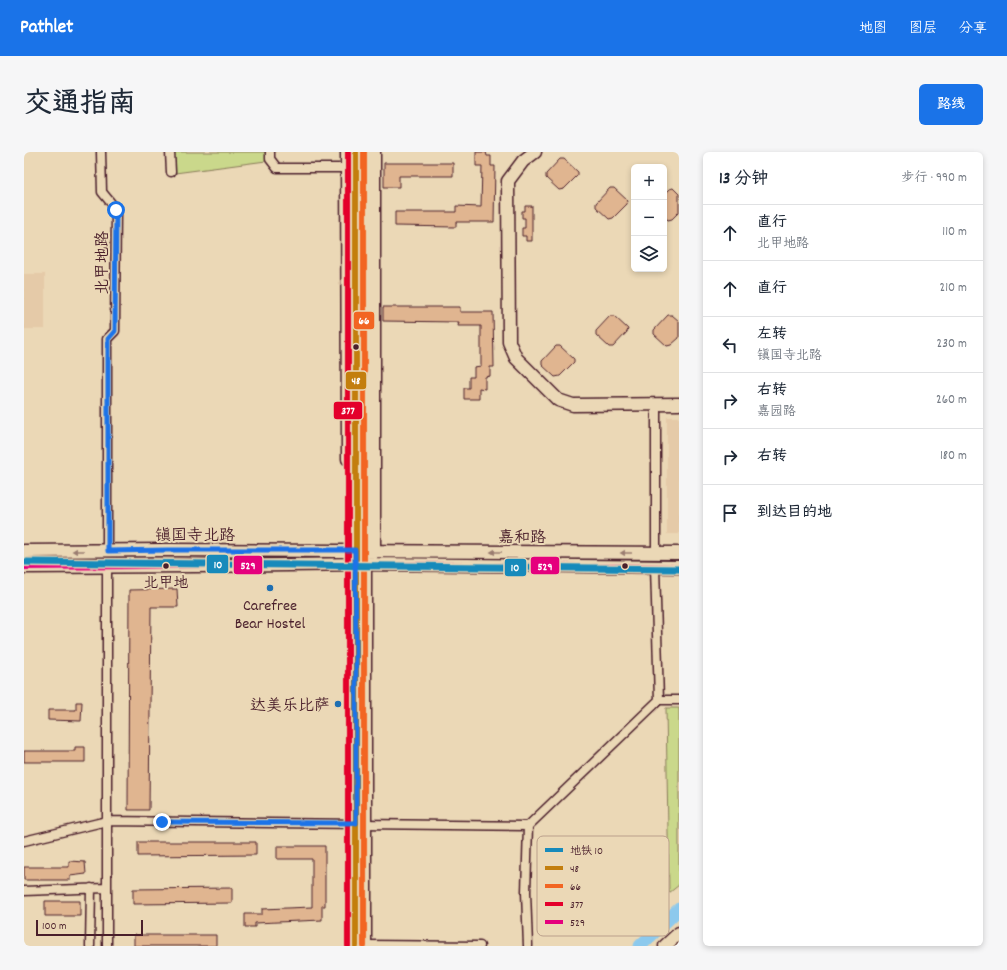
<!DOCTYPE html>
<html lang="zh">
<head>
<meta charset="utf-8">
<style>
  :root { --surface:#fff; --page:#f6f6f7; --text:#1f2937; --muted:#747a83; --line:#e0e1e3; --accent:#1a73e8 }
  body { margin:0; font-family:Dekko,"LXGW WenKai TC",sans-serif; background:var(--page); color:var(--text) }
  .controls { position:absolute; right:12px; top:12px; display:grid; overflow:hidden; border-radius:6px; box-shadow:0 2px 6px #0003 }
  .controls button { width:36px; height:36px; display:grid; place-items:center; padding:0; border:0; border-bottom:1px solid var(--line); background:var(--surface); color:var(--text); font:20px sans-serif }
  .scale { position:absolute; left:12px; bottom:10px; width:107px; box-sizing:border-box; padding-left:4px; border:2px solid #4a1f2b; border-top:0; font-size:11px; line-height:14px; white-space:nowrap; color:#4a1f2b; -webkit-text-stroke:3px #ebd8b6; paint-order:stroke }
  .stop { position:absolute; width:12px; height:12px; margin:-9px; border:3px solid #1a73e8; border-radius:50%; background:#fff }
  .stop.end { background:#1a73e8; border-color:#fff; box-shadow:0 1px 4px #0008 }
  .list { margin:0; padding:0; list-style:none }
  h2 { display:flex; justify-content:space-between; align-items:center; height:52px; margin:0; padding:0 16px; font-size:17px }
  h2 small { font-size:13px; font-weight:400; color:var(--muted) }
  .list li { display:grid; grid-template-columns:26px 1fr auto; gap:12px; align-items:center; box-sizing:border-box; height:56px; padding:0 16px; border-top:1px solid var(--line) }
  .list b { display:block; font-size:15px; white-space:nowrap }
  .list p { margin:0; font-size:13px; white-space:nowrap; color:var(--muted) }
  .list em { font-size:13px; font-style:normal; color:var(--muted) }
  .icon { flex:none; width:22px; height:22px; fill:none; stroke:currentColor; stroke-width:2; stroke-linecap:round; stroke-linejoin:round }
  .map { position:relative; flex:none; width:655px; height:794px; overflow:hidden; border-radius:6px }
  header { display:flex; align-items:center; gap:24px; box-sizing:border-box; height:56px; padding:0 20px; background:var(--accent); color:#fff }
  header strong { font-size:19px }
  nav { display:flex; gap:22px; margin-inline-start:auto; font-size:14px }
  .intro { display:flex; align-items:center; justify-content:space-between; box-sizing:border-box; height:96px; padding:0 24px }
  h1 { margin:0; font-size:28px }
  .button { padding:10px 18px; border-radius:6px; background:var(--accent); color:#fff; font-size:14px; font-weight:700 }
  main { display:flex; gap:24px; padding:0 24px }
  aside { flex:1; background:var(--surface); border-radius:6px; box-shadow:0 2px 6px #0003 }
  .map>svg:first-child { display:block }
  .built { fill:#e5caa8 }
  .green { fill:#cad88b; stroke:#8a7c5b }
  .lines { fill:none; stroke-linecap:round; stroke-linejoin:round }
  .river { stroke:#8cc9ed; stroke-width:13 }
  .building { fill:#e0b590; stroke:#4a1f2b }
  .street-casing { stroke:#4a1f2b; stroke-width:11 }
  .secondary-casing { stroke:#4a1f2b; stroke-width:15 }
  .street { stroke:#ebd8b6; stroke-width:8 }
  .secondary { stroke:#ebd8b6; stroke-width:12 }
  .bus-1-casing { stroke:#ebd8b6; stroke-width:9 }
  .bus-2-casing { stroke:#ebd8b6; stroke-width:9 }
  .bus-3-casing { stroke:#ebd8b6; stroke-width:9 }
  .bus-4-casing { stroke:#ebd8b6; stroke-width:9 }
  .bus-1 { stroke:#c37e0d; stroke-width:6 }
  .bus-2 { stroke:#f26522; stroke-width:6 }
  .bus-3 { stroke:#e4002b; stroke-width:6 }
  .bus-4 { stroke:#e5007d; stroke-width:6 }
  .metro-1-casing { stroke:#ebd8b6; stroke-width:10 }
  .metro-1 { stroke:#178abb; stroke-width:7 }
  .oneway { fill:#9a7c70 }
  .route { stroke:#1a73e8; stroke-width:5 }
  .bus-dot { fill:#4a1f2b; stroke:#ebd8b6; stroke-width:1.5 }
  .poi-dot { fill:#1f6fb2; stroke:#ebd8b6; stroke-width:1.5 }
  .labels { text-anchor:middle; stroke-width:4; stroke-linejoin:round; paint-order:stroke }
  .bus-label { font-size:15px; fill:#4a1f2b; stroke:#ebd8b6 }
  .street-label { font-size:16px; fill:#4a1f2b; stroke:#ebd8b6 }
  .poi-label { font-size:16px; fill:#4a1f2b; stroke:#ebd8b6 }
  .key { fill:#ebd8b6; stroke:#bba08c; stroke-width:1 }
  .key-label { font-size:11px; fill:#4a1f2b }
  .line-badge { stroke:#ebd8b6; stroke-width:1.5 }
  .badge-label { font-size:11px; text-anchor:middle; font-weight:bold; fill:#fff }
</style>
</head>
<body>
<header>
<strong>Pathlet</strong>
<nav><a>地图</a><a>图层</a><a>分享</a></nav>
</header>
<div class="intro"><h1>交通指南</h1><a class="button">路线</a></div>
<main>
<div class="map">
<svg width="655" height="794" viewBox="0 0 655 794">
  <rect width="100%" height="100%" fill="#ebd8b6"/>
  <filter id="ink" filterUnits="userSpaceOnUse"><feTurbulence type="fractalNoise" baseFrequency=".025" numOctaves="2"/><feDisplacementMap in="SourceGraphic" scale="8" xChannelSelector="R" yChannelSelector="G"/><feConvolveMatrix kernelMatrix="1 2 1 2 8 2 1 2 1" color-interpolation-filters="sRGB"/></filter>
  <g filter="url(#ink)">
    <path class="built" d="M0 122H21V177H0Z
      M643 265H655V382H643Z"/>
    <path class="green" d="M150 0H242V9L151 21Z
      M642 556H655V733L645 741Z"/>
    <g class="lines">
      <path class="river" d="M616 794 655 757"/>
    </g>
    <path class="building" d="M452 0H462L463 4H467V14H471L470 70H432V75L371 74V60H432V54L457 55 458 14H452Z
      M536 7H540L554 20V23L540 37 535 38 522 26V22Z
      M360 11H429V24H375V35H360Z
      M586 36H590L604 49 603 52 589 66 585 67 572 55V51Z
      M649 36 655 42V60L648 67 644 68 640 64V42L645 37Z
      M501 54H508V89H502V84H498V76H501V66H498V59H501Z
      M359 155H436V160H469L470 215H466V224L461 225V237L455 236V247H440V236H445V225H450V215L457 214V174H434L435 170 359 169Z
      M644 163H648L655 169V186L647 193 643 194 630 182V178Z
      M586 164H590L604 177 603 180 589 195H585L572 183V179Z
      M532 194H536L550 207V210L536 224 531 225 518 213V209Z
      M153 437 154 455H127L125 658H104L105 438Z
      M52 550H58L57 569 24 568V558H52Z
      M51 595H61V610H0V599H51Z
      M114 690H232V703L114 704Z
      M253 694H301V754H298V768L231 771V775H221V762H238V757L288 755V707H253Z
      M45 709 61 710 62 722 46 724V728H0V715H45Z
      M208 736V751L109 752V737Z
      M21 749H56V764H21Z
      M110 783H192V794H110Z"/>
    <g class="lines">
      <g class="street-casing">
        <path id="street" d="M77 0 78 40 92 57 91 179 83 187V399
          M146 0 147 20
          M246 0V7L253 16H323
          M632 401V252
          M83 415V794
          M631 415 635 548
          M504 674 502 740 504 794
          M0 689 83 669 504 674 635 548H655
          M0 739 83 736
          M341 793 456 794
          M66 794 67 736"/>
      </g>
      <g class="secondary-casing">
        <path id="secondary" d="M323 0 324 307
          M341 0V794
          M511 0 499 9 484 29 485 190 492 206 534 248 549 253 655 252
          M0 399 143 398 655 401
          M346 406 350 399V0
          M0 415 172 414 342 412 655 415
          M332 794V0
          M641 794 655 781"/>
      </g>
      <use href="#street" class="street"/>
      <use href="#secondary" class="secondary"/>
      <g class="bus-1-casing">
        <path id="bus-1" d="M332 0V794"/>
      </g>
      <g class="bus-2-casing">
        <path id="bus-2" d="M340 0V794"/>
      </g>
      <g class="bus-3-casing">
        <path id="bus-3" d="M324 0V794"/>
      </g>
      <g class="bus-4-casing">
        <path id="bus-4" d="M0 415 342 412 655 415"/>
      </g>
      <use href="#bus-1" class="bus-1"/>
      <use href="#bus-2" class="bus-2"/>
      <use href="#bus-3" class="bus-3"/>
      <use href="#bus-4" class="bus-4"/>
      <g class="metro-1-casing">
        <path id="metro-1" d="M0 410 655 417"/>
      </g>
      <use href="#metro-1" class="metro-1"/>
    </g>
    <defs><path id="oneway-solid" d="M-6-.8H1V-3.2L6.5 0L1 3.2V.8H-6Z"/></defs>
    <g class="oneway">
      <use href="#oneway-solid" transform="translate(54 399) rotate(180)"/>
      <use href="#oneway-solid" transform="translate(472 400) rotate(-180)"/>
      <use href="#oneway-solid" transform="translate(602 401) rotate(-180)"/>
    </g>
  </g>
  <g class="lines" filter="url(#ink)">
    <path class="route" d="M92 58 91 179 84 187V399L143 398H331L332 494V671L138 670"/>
  </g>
  <g class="bus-dot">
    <circle cx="332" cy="195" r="3.5"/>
    <circle cx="142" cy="414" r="3.5"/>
    <circle cx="601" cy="414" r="3.5"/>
  </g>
  <g class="poi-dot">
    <circle cx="246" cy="436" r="4"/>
    <circle cx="314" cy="552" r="4"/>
  </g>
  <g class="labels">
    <g class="bus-label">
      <text x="142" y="435">北甲地</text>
    </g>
    <g class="street-label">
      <text transform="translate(77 111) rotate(-90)" y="6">北甲地路</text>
      <text x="171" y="388">镇国寺北路</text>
      <text x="498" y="390">嘉和路</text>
    </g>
    <g class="poi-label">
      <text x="246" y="458">Carefree<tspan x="246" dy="18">Bear Hostel</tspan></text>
      <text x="306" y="558" text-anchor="end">达美乐比萨</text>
    </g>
  </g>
  <rect x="513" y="684" width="132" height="100" rx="6" class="key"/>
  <rect x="521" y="696" width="18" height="4" fill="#178abb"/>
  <rect x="521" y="714" width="18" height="4" fill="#c37e0d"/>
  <rect x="521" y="732" width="18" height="4" fill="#f26522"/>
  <rect x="521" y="750" width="18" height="4" fill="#e4002b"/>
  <rect x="521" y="768" width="18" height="4" fill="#e5007d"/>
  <g class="key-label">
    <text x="546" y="702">地铁 10</text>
    <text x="546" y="720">48</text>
    <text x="546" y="738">66</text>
    <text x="546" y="756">377</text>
    <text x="546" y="774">529</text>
  </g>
  <g class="line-badge">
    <rect x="329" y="159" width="22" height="19" rx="4" fill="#f26522"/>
    <rect x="321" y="219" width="22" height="19" rx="4" fill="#c37e0d"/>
    <rect x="309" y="249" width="30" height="19" rx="4" fill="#e4002b"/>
    <rect x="182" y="402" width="23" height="20" rx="4" fill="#178abb"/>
    <rect x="209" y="403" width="30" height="20" rx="4" fill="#e5007d"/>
    <rect x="506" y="404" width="30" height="19" rx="4" fill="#e5007d"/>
    <rect x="480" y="406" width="23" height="19" rx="4" fill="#178abb"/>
  </g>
  <g class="badge-label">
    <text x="340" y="172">66</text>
    <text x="332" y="232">48</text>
    <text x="324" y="262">377</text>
    <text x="194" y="416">10</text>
    <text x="224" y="417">529</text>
    <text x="521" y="418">529</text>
    <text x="491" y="419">10</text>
  </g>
</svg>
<div class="controls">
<button>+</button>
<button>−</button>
<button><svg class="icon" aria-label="layers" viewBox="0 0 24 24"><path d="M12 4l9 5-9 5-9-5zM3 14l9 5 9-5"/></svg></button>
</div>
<div class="scale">100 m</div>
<div class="stop" style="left:92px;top:58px"></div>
<div class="stop end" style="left:138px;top:670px"></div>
</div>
<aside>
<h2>13 分钟<small>步行 · 990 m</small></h2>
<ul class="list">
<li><svg class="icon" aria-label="ahead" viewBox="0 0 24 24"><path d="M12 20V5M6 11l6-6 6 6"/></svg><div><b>直行</b><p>北甲地路</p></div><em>110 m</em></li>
<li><svg class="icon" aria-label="ahead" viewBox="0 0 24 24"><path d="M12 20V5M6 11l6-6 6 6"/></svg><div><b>直行</b></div><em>210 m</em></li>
<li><svg class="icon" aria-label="left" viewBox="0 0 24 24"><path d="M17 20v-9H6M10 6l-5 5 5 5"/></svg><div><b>左转</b><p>镇国寺北路</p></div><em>230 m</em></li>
<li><svg class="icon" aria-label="right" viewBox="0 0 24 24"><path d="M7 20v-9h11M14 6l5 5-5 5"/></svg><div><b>右转</b><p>嘉园路</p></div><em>260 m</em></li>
<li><svg class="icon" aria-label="right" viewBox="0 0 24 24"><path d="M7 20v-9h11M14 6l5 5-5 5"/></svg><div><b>右转</b></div><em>180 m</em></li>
<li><svg class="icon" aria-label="arrive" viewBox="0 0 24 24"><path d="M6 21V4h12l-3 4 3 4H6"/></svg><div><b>到达目的地</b></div></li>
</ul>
</aside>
</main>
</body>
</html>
